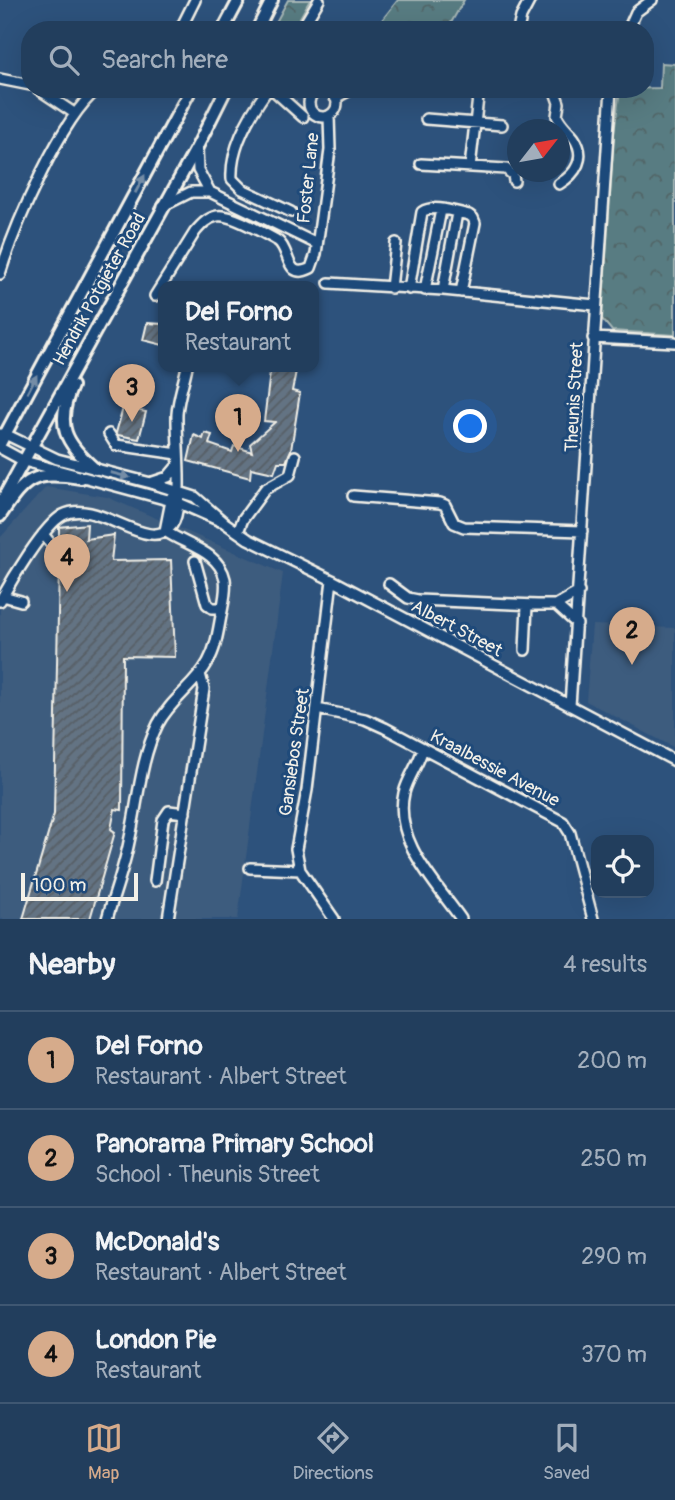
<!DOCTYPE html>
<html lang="en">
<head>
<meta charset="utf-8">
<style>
  :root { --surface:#223e5d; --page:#2a4563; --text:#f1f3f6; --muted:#a2aebc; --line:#3f5772; --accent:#d6ab8b }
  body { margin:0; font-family:Pangolin,sans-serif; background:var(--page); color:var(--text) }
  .controls { position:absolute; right:21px; bottom:21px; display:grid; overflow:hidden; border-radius:14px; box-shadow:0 7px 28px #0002 }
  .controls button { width:63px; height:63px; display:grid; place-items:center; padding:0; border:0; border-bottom:2px solid var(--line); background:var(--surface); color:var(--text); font:35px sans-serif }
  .compass { position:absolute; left:507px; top:119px; width:63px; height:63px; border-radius:50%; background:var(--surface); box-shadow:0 7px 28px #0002; rotate:59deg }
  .scale { position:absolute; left:21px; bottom:18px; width:117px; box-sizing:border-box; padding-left:7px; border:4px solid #f4f1e8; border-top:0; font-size:19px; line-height:24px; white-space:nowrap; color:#f4f1e8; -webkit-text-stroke:5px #1f4a7a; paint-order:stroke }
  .you { position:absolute; left:471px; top:427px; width:24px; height:24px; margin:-18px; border:5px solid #fff; border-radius:50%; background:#1a73e8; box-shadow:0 0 0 10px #1a73e833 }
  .badge { display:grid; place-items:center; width:46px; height:46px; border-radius:50%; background:var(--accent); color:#111; font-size:23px; font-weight:700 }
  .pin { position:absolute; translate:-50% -58px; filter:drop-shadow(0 2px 4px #0008) }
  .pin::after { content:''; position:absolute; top:37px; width:24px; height:21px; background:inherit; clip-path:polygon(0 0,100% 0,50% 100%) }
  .popup { position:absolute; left:158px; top:281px; width:161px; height:91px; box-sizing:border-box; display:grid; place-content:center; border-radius:14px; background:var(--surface); filter:drop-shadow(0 2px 5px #0005); font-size:23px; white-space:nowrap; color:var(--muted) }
  .popup b { font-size:26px; color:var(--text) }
  .popup::after { content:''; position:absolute; left:50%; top:100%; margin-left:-14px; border:14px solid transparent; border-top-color:var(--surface) }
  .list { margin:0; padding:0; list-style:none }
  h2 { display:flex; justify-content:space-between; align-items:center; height:91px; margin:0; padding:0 28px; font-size:30px }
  h2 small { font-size:23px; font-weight:400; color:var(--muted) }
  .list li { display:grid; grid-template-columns:46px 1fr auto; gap:21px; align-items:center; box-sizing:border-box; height:98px; padding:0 28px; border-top:2px solid var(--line) }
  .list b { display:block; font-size:26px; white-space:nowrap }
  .list p { margin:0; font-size:23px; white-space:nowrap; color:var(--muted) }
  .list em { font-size:23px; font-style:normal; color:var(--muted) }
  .icon { flex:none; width:38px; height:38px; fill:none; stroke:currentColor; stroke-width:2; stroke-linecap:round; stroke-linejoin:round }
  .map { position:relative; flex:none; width:675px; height:919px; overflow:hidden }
  .search { position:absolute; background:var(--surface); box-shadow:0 7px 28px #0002; left:21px; right:21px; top:21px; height:77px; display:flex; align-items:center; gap:18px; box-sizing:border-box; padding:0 24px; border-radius:28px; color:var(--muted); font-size:26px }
  .sheet { height:483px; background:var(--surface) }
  nav { display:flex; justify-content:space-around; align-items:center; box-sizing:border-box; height:98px; border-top:2px solid var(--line); background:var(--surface); font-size:19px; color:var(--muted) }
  nav a { display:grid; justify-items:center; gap:4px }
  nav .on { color:var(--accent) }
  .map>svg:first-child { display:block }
  .built { fill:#3d5c7e }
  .forest { fill:url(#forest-crowns); stroke:#a6b6b5; stroke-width:2 }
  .building { fill:url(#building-hatch); stroke:#f4f1e8; stroke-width:2 }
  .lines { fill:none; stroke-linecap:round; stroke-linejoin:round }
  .minor-casing { stroke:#f4f1e8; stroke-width:14 }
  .major-casing { stroke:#f4f1e8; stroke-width:16 }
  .minor { stroke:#1f4a7a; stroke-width:9 }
  .major { stroke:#1f4a7a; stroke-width:10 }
  .oneway { fill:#748da6 }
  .labels { text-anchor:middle; stroke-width:6; stroke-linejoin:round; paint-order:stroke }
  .street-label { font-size:18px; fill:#f4f1e8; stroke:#1f4a7a }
</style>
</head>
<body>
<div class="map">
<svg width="675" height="919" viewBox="0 0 675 919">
  <defs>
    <pattern id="forest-crowns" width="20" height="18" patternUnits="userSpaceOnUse" patternTransform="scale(1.75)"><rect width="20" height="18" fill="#587c82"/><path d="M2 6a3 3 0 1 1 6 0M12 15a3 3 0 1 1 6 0" fill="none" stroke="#516567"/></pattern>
    <pattern id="building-hatch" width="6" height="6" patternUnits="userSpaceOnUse" patternTransform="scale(1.75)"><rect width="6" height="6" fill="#637383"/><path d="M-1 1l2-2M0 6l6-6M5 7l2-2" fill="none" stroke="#565e64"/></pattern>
  </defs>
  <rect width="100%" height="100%" fill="#2d527c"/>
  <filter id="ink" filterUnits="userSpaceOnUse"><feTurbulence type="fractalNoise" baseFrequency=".0143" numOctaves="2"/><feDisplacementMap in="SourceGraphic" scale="14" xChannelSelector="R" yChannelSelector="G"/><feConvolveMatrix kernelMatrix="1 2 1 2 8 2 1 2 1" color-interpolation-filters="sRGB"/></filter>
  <g filter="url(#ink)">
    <path class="built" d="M46 487 107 497 283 573 238 919H0V538Z
      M592 625 675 628V748L586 701Z"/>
    <path class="forest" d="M288 0H310L293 30H284L275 24Z
      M398 0H464L447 30H374Z
      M661 63 675 64V335L612 331 602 319 614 133 620 89 660 88Z"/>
    <path class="building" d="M147 323 163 324V345L143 340Z
      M266 366H294L296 371 292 391 300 393 291 450 286 462H278L274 473 251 468 250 478 188 461 194 435 203 439 205 433 212 435 209 444 232 452 234 446 252 452 250 444 275 422 264 421 270 372Z
      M123 408 146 412 139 439 118 435 116 433Z
      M87 524 86 539 114 535 111 561 171 560 175 657 123 656 122 810 115 809 111 829 115 832 90 919H23L54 814 59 564 63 557 59 543V527Z"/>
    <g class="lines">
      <g class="minor-casing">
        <path id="minor" d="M180 30 195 0
          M301 30 319 0
          M518 30 521 17 530 0
          M628 30 636 12 652 0
          M0 79 30 85
          M38 89 74 113
          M268 89C250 114 230 148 232 179L242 189 291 212
          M272 89 303 117
          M554 89 559 103 557 116C561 125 568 130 574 138 587 157 576 174 559 184
          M309 103a14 14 0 1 1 28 0a14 14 0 1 1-28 0Z
          M335 98 352 89
          M426 119 502 125
          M197 148 198 170 210 192
          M421 164 506 169 513 175 514 181
          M470 167 479 89
          M163 206 191 192H210L317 244
          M0 274C14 228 61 117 98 89
          M329 283 443 290 595 305
          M391 288 396 243
          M409 289 422 212C434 204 455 212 469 215L473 218 475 223 461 292
          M425 290 441 210
          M443 290 457 213
          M155 296 195 232C201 225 207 218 217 216 231 213 265 234 278 241 291 251 285 281 311 268L316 254 330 150 329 116
          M593 338 675 342
          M1 434H5L57 459 151 483 195 497 225 523 248 539 332 580 675 761
          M109 434 116 445 178 454
          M0 448 24 461 179 503 220 521
          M153 482 168 477 178 465
          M353 496 440 503 445 505 454 523 464 527 582 531
          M165 531 172 496
          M238 532 243 519 265 489 290 475 295 456
          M43 534 55 549 56 558
          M195 561 207 604 212 608H222
          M332 580 307 790 296 849 300 870 334 919
          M389 584 408 598 418 600 537 605H556L579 592
          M3 596 21 601
          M0 601C11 581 44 525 63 515 98 497 149 556 172 525 185 508 176 438 177 414 178 398 184 382 187 366
          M556 605 577 624
          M525 650 527 605
          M570 706 611 89
          M317 709 365 719 385 728 563 822 570 833 593 919
          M423 748C419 764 408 777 404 793 393 841 436 883 461 919
          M250 868 300 870
          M155 881 163 820 169 811 185 813
          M107 919C114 894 124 868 129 842 138 803 140 760 158 724 171 699 195 686 208 662 216 648 218 632 221 616 223 605 227 591 225 579 219 551 185 545 165 531
          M168 919 204 689 200 674"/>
      </g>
      <g class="major-casing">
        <path id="major" d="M223 30 239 0
          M257 30 272 0
          M72 386C55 425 65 443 95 469
          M0 444 191 89
          M0 504 197 147 226 89
          M0 516C26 477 33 471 81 478"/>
      </g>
      <use href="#minor" class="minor"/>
      <use href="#major" class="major"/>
    </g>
    <defs><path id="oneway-solid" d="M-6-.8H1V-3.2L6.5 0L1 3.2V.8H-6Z" transform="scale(1.75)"/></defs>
    <g class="oneway">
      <use href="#oneway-solid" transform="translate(140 184) rotate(-62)"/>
      <use href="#oneway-solid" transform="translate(32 384) rotate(-62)"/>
      <use href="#oneway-solid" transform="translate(120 475) rotate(14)"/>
    </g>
  </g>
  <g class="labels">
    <g class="street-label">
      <text transform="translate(308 178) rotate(-84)" y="6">Foster Lane</text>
      <text transform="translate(99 289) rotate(-61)" y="6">Hendrik Potgieter Road</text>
      <text transform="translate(574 397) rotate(-87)" y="6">Theunis Street</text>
      <text transform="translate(457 628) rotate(28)" y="6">Albert Street</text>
      <text transform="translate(294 752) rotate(-82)" y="6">Gansiebos Street</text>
      <text transform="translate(495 768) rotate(28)" y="6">Kraalbessie Avenue</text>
    </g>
  </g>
</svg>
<div class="controls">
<button><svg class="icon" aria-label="locate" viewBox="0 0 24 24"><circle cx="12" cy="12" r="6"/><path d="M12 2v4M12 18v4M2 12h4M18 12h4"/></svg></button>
</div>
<svg class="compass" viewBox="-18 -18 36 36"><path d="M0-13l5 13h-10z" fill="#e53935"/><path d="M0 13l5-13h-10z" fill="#a2aebc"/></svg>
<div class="scale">100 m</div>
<div class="you"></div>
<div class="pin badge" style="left:238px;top:452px">1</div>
<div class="popup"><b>Del Forno</b>Restaurant</div>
<div class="pin badge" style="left:632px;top:665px">2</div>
<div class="pin badge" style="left:132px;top:422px">3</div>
<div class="pin badge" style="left:67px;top:592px">4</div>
<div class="search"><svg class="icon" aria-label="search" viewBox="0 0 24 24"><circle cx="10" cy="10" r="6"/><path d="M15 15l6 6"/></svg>Search here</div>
</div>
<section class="sheet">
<h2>Nearby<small>4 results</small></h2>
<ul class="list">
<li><span class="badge">1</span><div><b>Del Forno</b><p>Restaurant · Albert Street</p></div><em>200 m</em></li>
<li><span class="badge">2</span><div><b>Panorama Primary School</b><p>School · Theunis Street</p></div><em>250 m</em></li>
<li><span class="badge">3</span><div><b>McDonald's</b><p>Restaurant · Albert Street</p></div><em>290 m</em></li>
<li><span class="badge">4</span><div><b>London Pie</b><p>Restaurant</p></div><em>370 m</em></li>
</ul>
</section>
<nav>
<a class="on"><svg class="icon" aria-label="map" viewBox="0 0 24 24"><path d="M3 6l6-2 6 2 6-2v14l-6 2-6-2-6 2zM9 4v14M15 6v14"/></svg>Map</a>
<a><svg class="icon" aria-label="directions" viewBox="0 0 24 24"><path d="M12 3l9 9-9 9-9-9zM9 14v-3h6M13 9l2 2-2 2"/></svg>Directions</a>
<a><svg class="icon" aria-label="saved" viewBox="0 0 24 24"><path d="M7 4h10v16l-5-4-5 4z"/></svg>Saved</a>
</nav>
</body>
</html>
